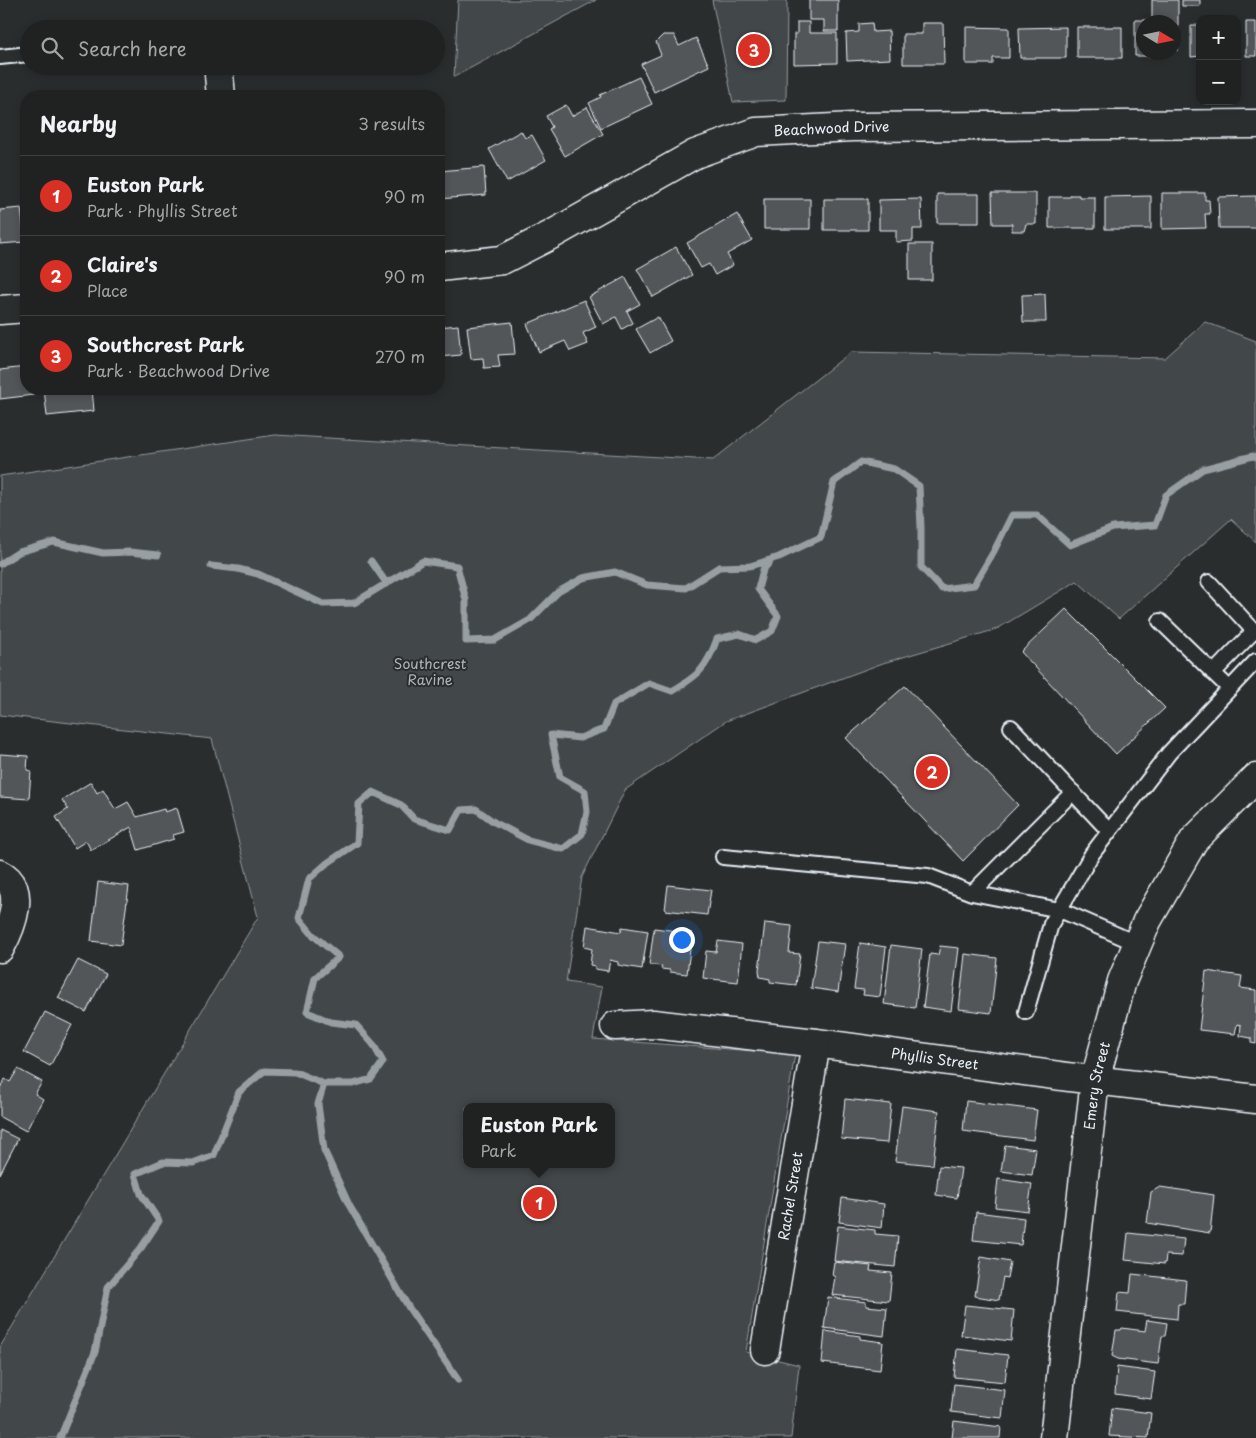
<!DOCTYPE html>
<html lang="en">
<head>
<meta charset="utf-8">
<style>
  :root { --surface:#202222; --page:#2d2f2f; --text:#f1f3f6; --muted:#a2a4a5; --line:#3d3f40; --accent:#d93025 }
  body { margin:0; font-family:"Playpen Sans",sans-serif; background:var(--page); color:var(--text) }
  .controls { position:absolute; right:15px; top:15px; display:grid; overflow:hidden; border-radius:10px; box-shadow:0 2px 8px #0003 }
  .controls button { width:45px; height:45px; display:grid; place-items:center; padding:0; border:0; border-bottom:1px solid var(--line); background:var(--surface); color:var(--text); font:25px sans-serif }
  .compass { position:absolute; left:1136px; top:15px; width:45px; height:45px; border-radius:50%; background:var(--surface); box-shadow:0 2px 8px #0003; rotate:100deg }
  .you { position:absolute; left:681px; top:939px; width:18px; height:18px; margin:-12px; border:4px solid #fff; border-radius:50%; background:#1a73e8; box-shadow:0 0 0 8px #1a73e833 }
  .badge { display:grid; place-items:center; width:32px; height:32px; border-radius:50%; background:var(--accent); color:#fff; font-size:16px; font-weight:700 }
  .pin { position:absolute; translate:-50% -50%; border:2px solid #fff; box-shadow:0 1px 5px #0006 }
  .popup { position:absolute; left:463px; top:1103px; width:152px; height:65px; box-sizing:border-box; display:grid; place-content:center; border-radius:10px; background:var(--surface); filter:drop-shadow(0 1px 4px #0005); font-size:16px; white-space:nowrap; color:var(--muted) }
  .popup b { font-size:19px; color:var(--text) }
  .popup::after { content:''; position:absolute; left:50%; top:100%; margin-left:-10px; border:10px solid transparent; border-top-color:var(--surface) }
  .list { margin:0; padding:0; list-style:none }
  h2 { display:flex; justify-content:space-between; align-items:center; height:65px; margin:0; padding:0 20px; font-size:21px }
  h2 small { font-size:16px; font-weight:400; color:var(--muted) }
  .list li { display:grid; grid-template-columns:32px 1fr auto; gap:15px; align-items:center; box-sizing:border-box; height:80px; padding:0 20px; border-top:1px solid var(--line) }
  .list b { display:block; font-size:19px; white-space:nowrap }
  .list p { margin:0; font-size:16px; white-space:nowrap; color:var(--muted) }
  .list em { font-size:16px; font-style:normal; color:var(--muted) }
  .icon { flex:none; width:28px; height:28px; fill:none; stroke:currentColor; stroke-width:2; stroke-linecap:round; stroke-linejoin:round }
  .map { position:relative; flex:none; width:1256px; height:1438px; overflow:hidden }
  .search { position:absolute; background:var(--surface); box-shadow:0 2px 8px #0003; left:20px; top:20px; width:425px; height:55px; display:flex; align-items:center; gap:12px; box-sizing:border-box; padding:0 18px; border-radius:28px; color:var(--muted); font-size:19px }
  .panel { position:absolute; background:var(--surface); box-shadow:0 2px 8px #0003; left:20px; top:90px; width:425px; height:305px; border-radius:20px }
  .map>svg:first-child { display:block }
  .green { fill:#424648; stroke:#959ca0; fill-rule:evenodd }
  .lines { fill:none; stroke-linecap:round; stroke-linejoin:round }
  .stream { stroke:#989fa3; stroke-width:7 }
  .building { fill:#535759; stroke:#e8f1f8 }
  .lane-casing { stroke:#e8f1f8; stroke-width:18 }
  .street-casing { stroke:#e8f1f8; stroke-width:31 }
  .secondary-casing { stroke:#e8f1f8; stroke-width:31 }
  .lane { stroke:#2a2d2e; stroke-width:14 }
  .street { stroke:#2a2d2e; stroke-width:28 }
  .secondary { stroke:#2a2d2e; stroke-width:28 }
  .labels { text-anchor:middle; stroke-width:4; stroke-linejoin:round; paint-order:stroke }
  .street-label { font-size:14px; fill:#e8f1f8; stroke:#2a2d2e }
  .park-label { font-size:14px; fill:#aeb5ba; stroke:#2a2d2e }
</style>
</head>
<body>
<div class="map">
<svg width="1256" height="1438" viewBox="0 0 1256 1438">
  <rect width="100%" height="100%" fill="#2a2d2e"/>
  <filter id="ink" filterUnits="userSpaceOnUse"><feTurbulence type="fractalNoise" baseFrequency=".02" numOctaves="2"/><feDisplacementMap in="SourceGraphic" scale="10" xChannelSelector="R" yChannelSelector="G"/><feConvolveMatrix kernelMatrix="1 2 1 2 8 2 1 2 1" color-interpolation-filters="sRGB"/></filter>
  <g filter="url(#ink)">
    <path class="green" d="M458 0H596L454 77Z
      M712 0H787L786 100 733 102Z
      M1205 322 1256 341V542L1231 519 1119 619 1077 581 997 629 883 663 726 721 625 790 582 877 566 982 602 987 593 1039 795 1054 746 1352 799 1365 791 1438H0V1347L258 917 212 739 0 715V476L275 435 713 460 851 352 1165 358ZM466 1107H612V1164H466Z"/>
    <g class="lines">
      <path class="stream" d="M371 561 387 584
        M0 564 19 552 54 542 103 553 130 552 158 555
        M211 566 238 569 258 574 323 604 354 603 423 561 457 566 466 600V641L495 640 530 620 558 592 583 578 615 572 647 585 686 588 719 567 750 566 779 557 821 537 834 482 861 462 894 469 919 486 921 527V567L942 589 974 585 994 551 1012 515H1037L1070 545 1113 528 1155 525 1166 495 1203 469 1253 456 1256 457
        M324 1084 318 1104 324 1150 349 1205 409 1308 458 1380
        M60 1438 95 1352 108 1287 141 1248 159 1221 141 1194 135 1174 163 1162 193 1163 214 1155 239 1092 264 1071 295 1072 324 1084H353L371 1079 383 1062 373 1044 356 1025 331 1022 307 1012 315 978 339 957 313 935 299 918 309 879 326 864 357 843 359 804 373 792 401 805 414 819 450 830 461 810 476 809 494 822 528 840 563 849 582 834 587 812 585 791 560 777 551 735 580 738 604 729 614 704 649 683 672 691C699 675 706 669 717 639L739 634 756 640 772 631 778 616 758 589 763 570 772 559"/>
    </g>
    <path class="building" d="M809 0H838V31H824V20H809Z
      M1152 0H1178V50H1174V22H1144V52H1161V56H1135V20H1152Z
      M1182 0H1200V6H1182Z
      M797 22H809V33H837V63L794 64V34H797Z
      M1246 22H1256V56H1246Z
      M872 23 873 32 889 31 890 59 847 61 846 33 859 32V24Z
      M922 23H943L944 64H903V34H922Z
      M1191 25H1200V56L1191 57Z
      M966 27 1009 28V58H993V64H966Z
      M1066 27V58H1020L1019 28Z
      M1077 27H1122V58H1077Z
      M663 35H674L679 46 696 38 709 66 654 92 641 64 661 55 656 42Z
      M639 77 652 104 601 128 589 103 601 97 600 95Z
      M566 105 572 116 587 107 603 134 565 156 549 129 552 127 546 116Z
      M521 131 525 138 532 135 546 160 507 182 489 149Z
      M484 167 486 195 439 199V171Z
      M992 193H1036V224H1026L1024 231H1012V224H993Z
      M1162 193H1205V200H1209L1210 214H1205L1206 228 1162 229Z
      M937 194H979V223H937Z
      M1071 195H1079V197H1095V228H1049V197H1070Z
      M1151 196V229H1105V197Z
      M1256 196V228H1219L1218 197Z
      M764 199H810V229H764Z
      M824 199H868V230H824Z
      M921 199 922 229H913V241L896 242V230H879V200Z
      M21 208 25 242 0 244V210Z
      M737 214 752 240 727 254 733 265 715 275 709 264 701 268 687 243Z
      M909 244H932V280H909Z
      M676 247 692 275 653 297 637 269Z
      M625 277 640 304 627 311 633 323 622 329 616 317 603 324 589 297Z
      M1045 294 1046 322H1023L1022 295Z
      M584 300 596 327 583 333 588 344 570 351 565 341 539 352 527 324Z
      M658 317 671 341 650 353 636 329Z
      M512 322 515 354 498 355 500 367 484 368 483 358 471 359 467 327Z
      M458 325 461 355 439 357V327Z
      M26 367V389H32L33 395 0 399V370Z
      M44 389H92L94 411 47 416Z
      M1066 609 1165 708 1116 754 1021 652Z
      M905 686 1018 805 963 861 846 738Z
      M0 754 28 756 27 770 31 771 29 799 0 797Z
      M91 782 97 793 103 789 115 809 128 802 137 817 164 809 165 812 177 808 184 832 173 835 174 839 138 850 131 827 91 850 86 841 75 848 56 817 68 809 62 800Z
      M98 882 129 886 121 945 91 941Z
      M668 885 711 890 707 915 665 910Z
      M765 923 792 926 789 953 800 954 796 985 770 982V979L760 977 759 970Z
      M587 926 621 932 622 927 648 931 642 969 618 965V962L610 960 608 971 595 969V966L590 965 592 949 584 947Z
      M654 928 692 933 687 974 670 972V970L661 969 662 966 649 965Z
      M718 941 742 944 738 982 703 978 706 951 716 952Z
      M818 941 845 944 838 992 811 988Z
      M860 943 886 947 880 997 863 995 864 990 854 989Z
      M891 945 922 949 915 1008 884 1004Z
      M940 946 959 948 951 1011 923 1007 930 954 938 955Z
      M965 954 997 958 991 1013 959 1009Z
      M78 960 106 974 86 1012 58 998Z
      M1206 971 1242 976 1240 988 1256 990V1044L1251 1043V1038L1240 1036 1241 1025 1237 1024 1235 1034 1199 1030Z
      M45 1012 72 1025 50 1066 24 1052Z
      M18 1069 42 1082 35 1094 43 1099 26 1131 0 1117V1088L5 1079 10 1082Z
      M845 1099 891 1104 887 1143 841 1139Z
      M966 1101 1037 1110 1033 1140 963 1131Z
      M902 1106 939 1111 933 1165 895 1161Z
      M0 1130 18 1139 0 1174Z
      M1005 1145 1036 1149 1032 1175 1001 1171Z
      M939 1166 961 1168 957 1198 936 1195Z
      M998 1179 1032 1184 1028 1211 995 1207Z
      M1160 1187 1214 1195 1210 1233 1147 1223 1151 1192Z
      M842 1198 884 1204 882 1228 839 1222Z
      M976 1212 1024 1218 1021 1245 973 1240Z
      M838 1226 875 1230V1234L898 1236 895 1267 834 1261Z
      M1128 1233 1184 1239 1182 1256 1166 1255 1165 1264 1125 1260Z
      M981 1257 1010 1262 1007 1278 1003 1277 999 1300 975 1296Z
      M834 1262 871 1266 870 1271 892 1273 889 1301 832 1295 835 1277 832 1275Z
      M1132 1274 1186 1280 1184 1304H1178L1177 1319 1117 1312 1119 1292 1130 1293Z
      M828 1297 866 1302V1306L887 1308 884 1336 824 1328Z
      M965 1305 1014 1310 1011 1341 961 1335Z
      M1147 1320 1167 1323 1165 1336H1162L1158 1364 1118 1359 1112 1356 1116 1330H1121L1122 1328 1145 1331Z
      M825 1331 860 1336V1339L883 1342 880 1370 822 1363Z
      M957 1349 1008 1355 1005 1382 954 1377Z
      M1117 1367 1155 1372 1151 1399 1115 1394Z
      M954 1384 1005 1390 1002 1418 951 1412Z
      M1112 1408 1151 1413 1148 1438 1109 1436Z
      M954 1421 1001 1427 1000 1438H952Z"/>
    <g class="lines">
      <g class="lane-casing">
        <path id="lane" d="M0 57 29 54
          M1209 582 1254 631 1213 673
          M1160 621 1230 689
          M1011 727 1109 831
          M723 857 928 876 972 893 1060 910 1138 944
          M972 893 1073 792
          M1026 1012 1051 924 1092 854 1169 753 1256 661"/>
      </g>
      <g class="street-casing">
        <g id="street">
          <path d="M219 75 221 96"/>
          <path d="M0 874C28 887 11 928 0 948"/>
          <path id="s1" d="M615 1026 653 1024 816 1043 1068 1077 1256 1099"/>
          <path id="s2" d="M765 1350 816 1043"/>
        </g>
      </g>
      <g class="secondary-casing">
        <g id="secondary">
          <path id="s3" d="M439 267 502 260 551 235 695 154 756 132 853 127 1256 124"/>
          <path d="M0 310 26 308"/>
          <path id="s4" d="M1054 1438 1095 1080 1122 981 1147 921 1194 840 1256 778"/>
        </g>
      </g>
      <use href="#lane" class="lane"/>
      <use href="#street" class="street"/>
      <use href="#secondary" class="secondary"/>
    </g>
  </g>
  <g class="labels">
    <g class="street-label">
      <text dy="5" stroke="none"><textPath href="#s3" startOffset="424">Beachwood Drive</textPath></text>
      <text dy="5" stroke="none"><textPath href="#s1" startOffset="322">Phyllis Street</textPath></text>
      <text dy="5" stroke="none"><textPath href="#s4" startOffset="355">Emery Street</textPath></text>
      <text dy="5" stroke="none"><textPath href="#s2" startOffset="156">Rachel Street</textPath></text>
    </g>
    <g class="park-label">
      <text x="430" y="669">Southcrest<tspan x="430" dy="16">Ravine</tspan></text>
    </g>
  </g>
</svg>
<div class="controls">
<button>+</button>
<button>−</button>
</div>
<svg class="compass" viewBox="-18 -18 36 36"><path d="M0-13l5 13h-10z" fill="#e53935"/><path d="M0 13l5-13h-10z" fill="#a2a4a5"/></svg>
<div class="you"></div>
<div class="pin badge" style="left:539px;top:1203px">1</div>
<div class="popup"><b>Euston Park</b>Park</div>
<div class="pin badge" style="left:932px;top:772px">2</div>
<div class="pin badge" style="left:754px;top:50px">3</div>
<div class="search"><svg class="icon" aria-label="search" viewBox="0 0 24 24"><circle cx="10" cy="10" r="6"/><path d="M15 15l6 6"/></svg>Search here</div>
<section class="panel">
<h2>Nearby<small>3 results</small></h2>
<ul class="list">
<li><span class="badge">1</span><div><b>Euston Park</b><p>Park · Phyllis Street</p></div><em>90 m</em></li>
<li><span class="badge">2</span><div><b>Claire's</b><p>Place</p></div><em>90 m</em></li>
<li><span class="badge">3</span><div><b>Southcrest Park</b><p>Park · Beachwood Drive</p></div><em>270 m</em></li>
</ul>
</section>
</div>
</body>
</html>
